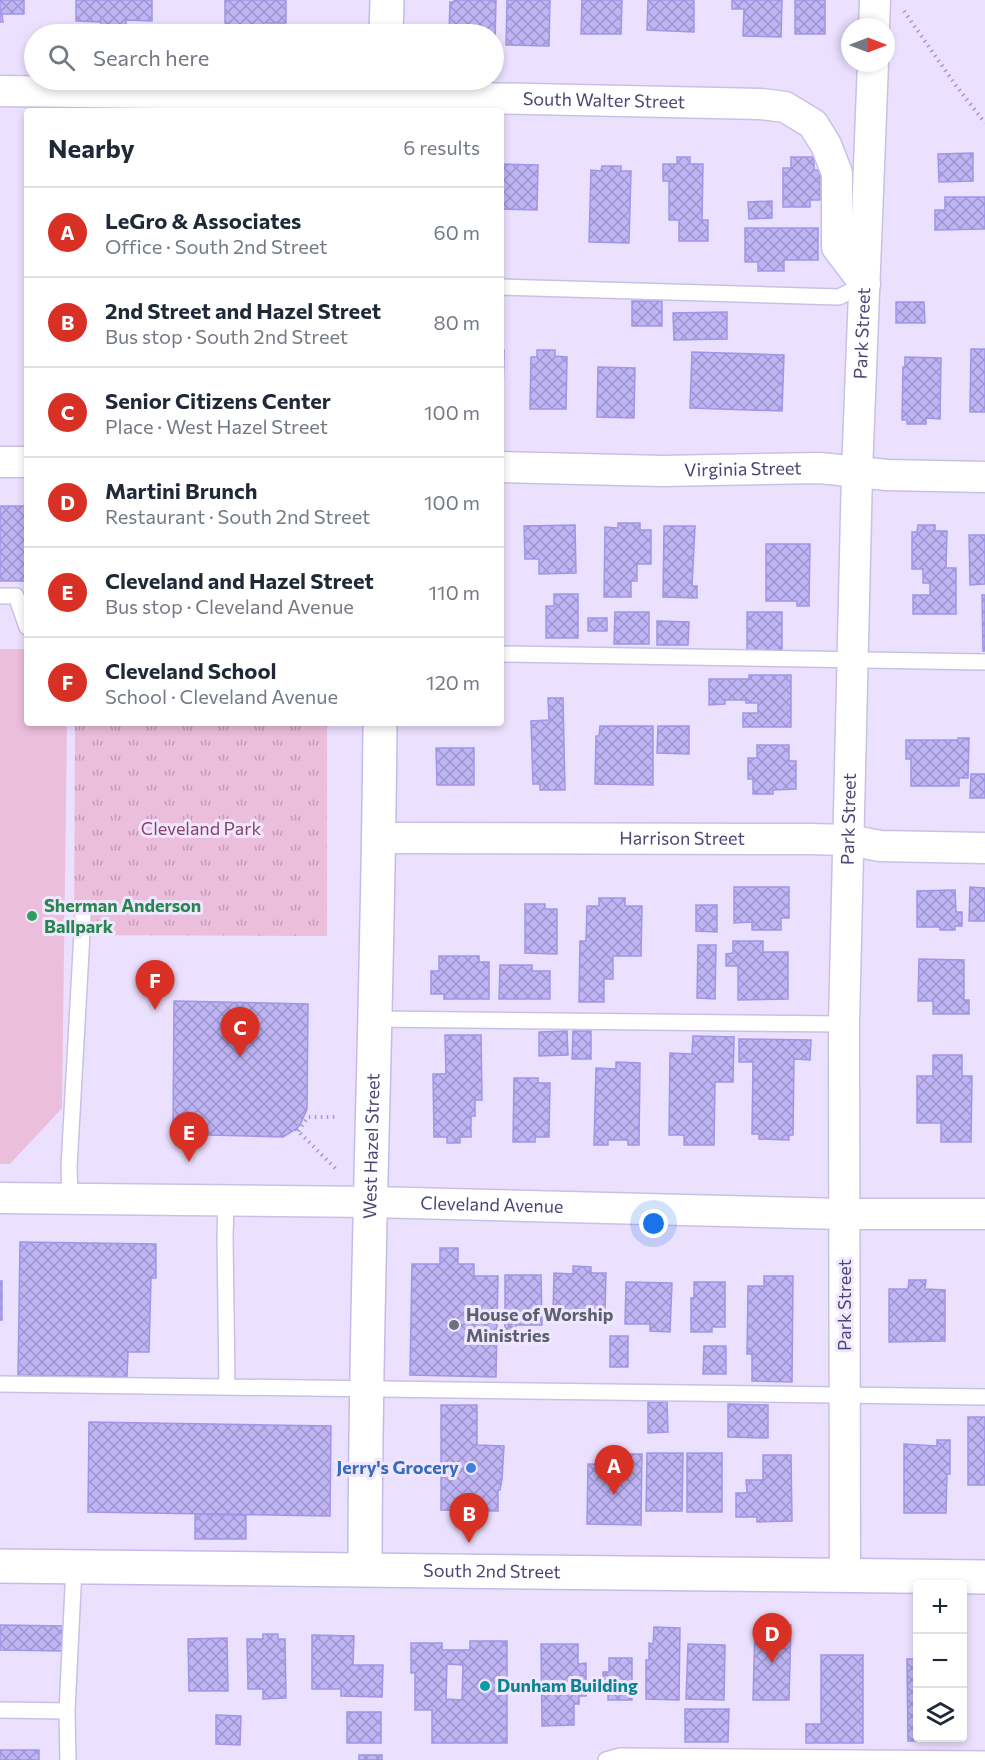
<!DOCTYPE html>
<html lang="en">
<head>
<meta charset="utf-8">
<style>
  :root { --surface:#fff; --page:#f2f2f3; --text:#1f2937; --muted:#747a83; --line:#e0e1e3; --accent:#d93025 }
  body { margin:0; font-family:Commissioner,sans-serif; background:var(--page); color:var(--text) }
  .controls { position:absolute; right:18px; bottom:18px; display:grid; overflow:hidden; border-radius:6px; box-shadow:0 3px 9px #0003 }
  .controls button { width:54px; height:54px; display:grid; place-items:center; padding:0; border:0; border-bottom:2px solid var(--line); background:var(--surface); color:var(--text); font:30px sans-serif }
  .compass { position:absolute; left:841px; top:18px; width:54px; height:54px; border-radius:50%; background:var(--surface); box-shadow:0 3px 9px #0003; rotate:90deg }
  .you { position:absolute; left:654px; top:1224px; width:21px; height:21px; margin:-15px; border:4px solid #fff; border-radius:50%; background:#1a73e8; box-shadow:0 0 0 9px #1a73e833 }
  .badge { display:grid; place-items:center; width:39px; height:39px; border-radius:50%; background:var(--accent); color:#fff; font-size:20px; font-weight:700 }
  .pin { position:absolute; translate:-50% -50px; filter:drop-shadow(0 2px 3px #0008) }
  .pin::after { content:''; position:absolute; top:32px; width:21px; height:18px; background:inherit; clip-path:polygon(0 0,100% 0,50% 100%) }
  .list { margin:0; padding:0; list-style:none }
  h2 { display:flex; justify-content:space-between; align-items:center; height:78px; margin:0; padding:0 24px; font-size:26px }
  h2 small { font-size:20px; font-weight:400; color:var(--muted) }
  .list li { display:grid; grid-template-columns:39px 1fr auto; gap:18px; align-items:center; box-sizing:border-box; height:90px; padding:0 24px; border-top:2px solid var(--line) }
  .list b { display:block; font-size:22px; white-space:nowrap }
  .list p { margin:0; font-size:20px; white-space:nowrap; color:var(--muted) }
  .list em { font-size:20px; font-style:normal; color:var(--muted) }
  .icon { flex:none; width:33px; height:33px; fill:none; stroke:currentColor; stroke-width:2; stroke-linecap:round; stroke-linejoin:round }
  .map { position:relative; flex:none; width:985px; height:1760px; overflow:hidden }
  .search { position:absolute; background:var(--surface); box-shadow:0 3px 9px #0003; left:24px; top:24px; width:480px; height:66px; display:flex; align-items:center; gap:15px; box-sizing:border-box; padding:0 21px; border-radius:33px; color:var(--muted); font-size:22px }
  .panel { position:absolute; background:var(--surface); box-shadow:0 3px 9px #0003; left:24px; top:108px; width:480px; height:618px; border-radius:6px }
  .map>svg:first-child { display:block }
  .grass { fill:#ebbedb }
  .park { fill:url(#park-tufts) }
  .building { fill:url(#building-cross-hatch); stroke:#a095e8; stroke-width:1.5; fill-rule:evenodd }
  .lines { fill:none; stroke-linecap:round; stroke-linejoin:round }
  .lane-casing { stroke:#c9c0e7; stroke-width:18 }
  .street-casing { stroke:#c9c0e7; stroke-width:33 }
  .secondary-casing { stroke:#c5bbe9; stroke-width:36 }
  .path { stroke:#a299d9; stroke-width:4; stroke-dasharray:1.5 4.5; stroke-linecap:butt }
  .lane { stroke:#fff; stroke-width:15 }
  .street { stroke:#fff; stroke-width:30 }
  .secondary { stroke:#fff; stroke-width:33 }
  .leisure-dot { fill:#2e9e5b; stroke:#f0e7ff; stroke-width:2 }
  .worship-dot { fill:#6b7280; stroke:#f0e7ff; stroke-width:2 }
  .shop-dot { fill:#3f7fe0; stroke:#f0e7ff; stroke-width:2 }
  .culture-dot { fill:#0f9aa8; stroke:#f0e7ff; stroke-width:2 }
  .labels { text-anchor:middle; stroke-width:6; stroke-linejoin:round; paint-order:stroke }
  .street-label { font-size:18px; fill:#4b4675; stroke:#f0e7ff }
  .park-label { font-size:18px; fill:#884268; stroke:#f0e7ff }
  .leisure-label { font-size:18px; font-weight:bold; fill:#27864d; stroke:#f0e7ff; text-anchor:start }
  .worship-label { font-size:18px; font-weight:bold; fill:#5b616d; stroke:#f0e7ff; text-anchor:start }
  .shop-label { font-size:18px; font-weight:bold; fill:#366cbe; stroke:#f0e7ff; text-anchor:end }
  .culture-label { font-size:18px; font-weight:bold; fill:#0d838f; stroke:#f0e7ff; text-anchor:start }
</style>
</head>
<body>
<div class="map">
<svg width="985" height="1760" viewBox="0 0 985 1760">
  <defs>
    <pattern id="park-tufts" width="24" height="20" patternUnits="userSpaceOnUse" patternTransform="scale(1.5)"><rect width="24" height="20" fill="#ebbedb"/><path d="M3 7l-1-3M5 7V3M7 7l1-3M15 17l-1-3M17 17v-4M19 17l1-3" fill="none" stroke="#c09cb6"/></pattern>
    <pattern id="building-cross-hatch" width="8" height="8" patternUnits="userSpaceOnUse" patternTransform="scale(1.5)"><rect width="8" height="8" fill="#bfb5f5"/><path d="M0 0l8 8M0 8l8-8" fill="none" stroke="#9d95cb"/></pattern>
  </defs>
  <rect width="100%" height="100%" fill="#ebe0fe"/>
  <path class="grass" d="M0 649H27V723H67L62 1108 10 1164H0Z"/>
  <path class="park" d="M75 723H327V936L74 935Z"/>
  <path class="building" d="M0 0H24V14H2L3 22H0Z
    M76 0H152V21L126 20V29L101 28V22L76 21Z
    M225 0H286V23H263V34H225Z
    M454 0H496L495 43H494V34H449L450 2H454Z
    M507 0H550L549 46 506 45Z
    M582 0H622L621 34H581Z
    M648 0H694V32L647 30Z
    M732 0H782L781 37 743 36 744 9H732Z
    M795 0H825V34H795Z
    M973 153V181L939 182 938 154Z
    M677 157H690V164H703L702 220H708V241H679V220H669V181H663V164H677Z
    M791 157H814V170H820V200H810V207H783V168H791Z
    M501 164 538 165 537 210 501 209Z
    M602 166H621V171H631L629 243 589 242 591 170 601 171Z
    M945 197H985V229L935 230V210H945Z
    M772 201V218L749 219 748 202Z
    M745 228H818V260H784V271H758V262H745Z
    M632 301H662V326H632Z
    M896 302H924L925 323H896Z
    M727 312V339L674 340 673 313Z
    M971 349H985V412H970Z
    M501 350H504L503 395H501Z
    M537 350H555V356L567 357 566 409H530L531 357H537Z
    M692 352 784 355 782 411 690 408Z
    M905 357 941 358 940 419 926 418V424H907V420H902L903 367H905Z
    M598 367 635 368 634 418 597 417Z
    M0 506H27V581H0Z
    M618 523H640V530H651V564H637V581H631V597H604L605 527 618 528Z
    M575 525 576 573 539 574V559H525L524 526Z
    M918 525H935V531H947L946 568H956V614H913V595H930V583H923V569H912V532H917Z
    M664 526H695L692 586H697V598L663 597Z
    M969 535H985V584L970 585Z
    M766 544H810L809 606H797V601H766Z
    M554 594H578V638H546V606H554Z
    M982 595H985V651H983Z
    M615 612H649V644H614Z
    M747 612H782V650H747Z
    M588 618H607V631H588Z
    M657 621 689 622 688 645H657Z
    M749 675H791V727H743V713H758V703H746V700H725V704L709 705V679H749Z
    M548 698H563L565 790H540V784H533L531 721 549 720Z
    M600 726H653V785L595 784 596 736H599Z
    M658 726H689V754L657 753Z
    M958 738H969L968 778H959V786H911V759H906V740H958Z
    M757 745H789V761H796V789L773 790V794H753V779H748V758H757Z
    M436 748H474V785H437Z
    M971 774H985V798H970Z
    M734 887H789V918H781V930H752V922L734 923Z
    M970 887 985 888V921H969Z
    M955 890 956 912H962V926H955V930H940V927H917V891Z
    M599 898H625V906H642L641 956H613V979H604V1002H579L580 941H586L587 906H599Z
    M525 904H545V909H557V954L525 953Z
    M696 905H717V932L696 931Z
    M733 941H763V952H788V999L738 1000V966H726V954L733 953Z
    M698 945H716L715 999 697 998Z
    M439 956H479V962H489V999H444V994H431V971H439Z
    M919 959 964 960V1000H969V1014H933V1001H918Z
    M500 965H532V971H550V999H499Z
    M174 1001 308 1004 307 1109 300 1125 296 1129 283 1137 173 1134Z
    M567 1031 568 1055 539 1056V1032Z
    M573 1031H591V1059H572Z
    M445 1035H481L482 1100H475V1116H471V1137H460V1143H447V1137H434L433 1074H446Z
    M693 1036 734 1037 733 1082H715L714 1145H684V1135H669L670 1053 692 1054Z
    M739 1039 811 1040 810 1060 794 1059 793 1135H789V1140L759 1139V1134H752L753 1062H739Z
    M933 1055H962V1076H972L971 1142H941V1123H917V1076H933Z
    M616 1062 640 1063 639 1145H628V1140H608V1145H594L596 1068 616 1069Z
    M514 1078H538V1083H550L549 1137H535V1142H513Z
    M20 1242 156 1244V1278H151L149 1352H128L127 1377 18 1375Z
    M440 1248H458V1264H474V1276H498L496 1377 410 1375 412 1264H440Z
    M573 1266 591 1267V1273H606L605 1310H560V1312H553L554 1273 573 1274Z
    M505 1275H541L542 1325H516V1331L505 1332Z
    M764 1276H793L792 1382 752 1381V1354H747L748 1286H764Z
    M909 1280H926L925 1289 945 1290V1341L889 1342V1289H908Z
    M0 1281H2V1320H0Z
    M626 1282 672 1283 670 1332 650 1331V1324H625Z
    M694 1282H725V1327H712V1332H691V1298H694Z
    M610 1336H628V1367H610Z
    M704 1346H726V1374H703Z
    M648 1402H667L668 1432 648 1433Z
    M728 1404 768 1405V1438L728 1437Z
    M441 1405H477V1445L504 1446 502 1479 500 1490H498V1511L441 1510Z
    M968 1417H985V1485H968Z
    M89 1422 331 1426 330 1516 88 1512Z
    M937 1440H950V1474H947L946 1513H904V1444L937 1446Z
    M647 1453H683L682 1511H646Z
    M687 1453H722V1512H687Z
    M620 1454H642L641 1525 587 1524 588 1464 620 1465Z
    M763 1455H791L792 1521 757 1522V1517H736V1493H747L746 1480H763Z
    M195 1514 246 1515V1539H195Z
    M0 1625 64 1626 63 1651 0 1650Z
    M755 1625H791L789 1700H753Z
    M654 1627 680 1628 679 1700 646 1699V1660H649V1643L653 1644Z
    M263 1634H278V1639H285L286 1698 263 1699V1689H248L247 1639H263Z
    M312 1635 354 1636 353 1665H383L382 1697 341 1696V1689H312Z
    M227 1638 228 1691H189L188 1639Z
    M470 1641H507V1743H432V1710H415V1673H411V1643H442V1650H470ZM447 1664 463 1665 462 1700 446 1699Z
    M541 1644H578V1664L586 1663V1696H579V1704H574V1725L542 1726Z
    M688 1644 725 1645 724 1700 686 1699Z
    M821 1655H863V1743H806V1724H821Z
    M609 1658H632V1700H608V1685H603V1672H609Z
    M907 1659H918V1738H952V1741H908Z
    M685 1709H729L728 1742H685Z
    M347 1712H381V1743H347Z
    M216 1715 241 1716 240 1745 216 1744Z
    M0 1750H39V1760H0Z
    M359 1755H382V1760H359Z"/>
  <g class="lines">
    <g class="lane-casing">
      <path id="lane" d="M501 287 839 297 865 284
        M0 596H16L27 627
        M501 654 985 662
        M375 1019 844 1024
        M70 1199 69 1167 83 915
        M226 1201 225 1237 227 1386
        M0 1384 985 1397
        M0 1710 67 1711
        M68 1760 67 1711 74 1567
        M606 1760 620 1756 985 1759"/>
    </g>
    <g class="street-casing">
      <g id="street">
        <path d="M874 27 875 0"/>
        <path id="s1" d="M0 91 385 96 761 104 785 107 813 124 826 145 837 173V247L865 284"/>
        <path d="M0 462H27"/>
        <path id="s2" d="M501 467 663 471 820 468 887 475 985 477"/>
        <path id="s3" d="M379 838 810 839 849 840 880 846 985 848"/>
        <path id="s4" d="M0 1198 370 1202 845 1214H985"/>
        <path id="s5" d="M845 1575 844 1024 857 472 873 63"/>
      </g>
    </g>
    <g class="secondary-casing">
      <g id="secondary">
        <path d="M386 34 387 0"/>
        <path d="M385 111 386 80"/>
        <path id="s6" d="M0 1566 985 1577"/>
        <path id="s7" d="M365 1569C365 1287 378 1005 380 723"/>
      </g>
    </g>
    <path class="path" d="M904 11 954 83 985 123
      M296 1129 338 1171
      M298 1131 308 1117H338"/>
    <use href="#lane" class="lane"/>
    <use href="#street" class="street"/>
    <use href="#secondary" class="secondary"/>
  </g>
  <circle class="leisure-dot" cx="32" cy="916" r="6"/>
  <circle class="worship-dot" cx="454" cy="1325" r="6"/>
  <circle class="shop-dot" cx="471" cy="1468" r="6"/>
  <circle class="culture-dot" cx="485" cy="1686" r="6"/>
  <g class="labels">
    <g class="street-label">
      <text dy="6" stroke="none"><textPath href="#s1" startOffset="604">South Walter Street</textPath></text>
      <text dy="6" stroke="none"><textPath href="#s5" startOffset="1242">Park Street</textPath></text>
      <text dy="6" stroke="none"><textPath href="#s2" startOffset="242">Virginia Street</textPath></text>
      <text dy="6" stroke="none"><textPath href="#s5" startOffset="756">Park Street</textPath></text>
      <text dy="6" stroke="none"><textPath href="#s3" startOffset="303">Harrison Street</textPath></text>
      <text dy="6" stroke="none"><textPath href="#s7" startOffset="423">West Hazel Street</textPath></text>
      <text dy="6" stroke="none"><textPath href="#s4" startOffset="492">Cleveland Avenue</textPath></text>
      <text transform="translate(845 1305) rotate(-90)" y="6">Park Street</text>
      <text dy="6" stroke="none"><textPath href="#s6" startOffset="492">South 2nd Street</textPath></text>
    </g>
    <g class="park-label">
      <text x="201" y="835">Cleveland Park</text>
    </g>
    <g class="leisure-label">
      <text x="44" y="912">Sherman Anderson<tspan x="44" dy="21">Ballpark</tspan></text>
    </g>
    <g class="worship-label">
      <text x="466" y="1321">House of Worship<tspan x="466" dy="21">Ministries</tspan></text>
    </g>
    <g class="shop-label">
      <text x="459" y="1474">Jerry's Grocery</text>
    </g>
    <g class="culture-label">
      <text x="497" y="1692">Dunham Building</text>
    </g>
  </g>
</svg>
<div class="controls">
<button>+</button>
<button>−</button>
<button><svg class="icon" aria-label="layers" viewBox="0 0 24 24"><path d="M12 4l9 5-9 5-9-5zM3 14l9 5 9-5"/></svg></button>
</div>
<svg class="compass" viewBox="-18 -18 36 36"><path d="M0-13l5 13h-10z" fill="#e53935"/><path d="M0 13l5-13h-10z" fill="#747a83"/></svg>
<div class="you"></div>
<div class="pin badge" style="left:614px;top:1495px">A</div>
<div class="pin badge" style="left:469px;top:1543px">B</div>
<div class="pin badge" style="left:240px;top:1057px">C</div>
<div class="pin badge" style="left:772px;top:1663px">D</div>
<div class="pin badge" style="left:189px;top:1162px">E</div>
<div class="pin badge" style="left:155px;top:1010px">F</div>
<div class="search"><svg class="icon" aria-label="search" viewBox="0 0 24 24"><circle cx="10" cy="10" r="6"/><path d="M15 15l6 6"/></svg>Search here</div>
<section class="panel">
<h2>Nearby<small>6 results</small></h2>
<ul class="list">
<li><span class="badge">A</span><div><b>LeGro &amp; Associates</b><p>Office · South 2nd Street</p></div><em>60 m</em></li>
<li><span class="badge">B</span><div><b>2nd Street and Hazel Street</b><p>Bus stop · South 2nd Street</p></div><em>80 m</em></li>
<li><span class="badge">C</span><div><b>Senior Citizens Center</b><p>Place · West Hazel Street</p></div><em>100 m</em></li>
<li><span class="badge">D</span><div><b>Martini Brunch</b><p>Restaurant · South 2nd Street</p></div><em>100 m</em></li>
<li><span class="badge">E</span><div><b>Cleveland and Hazel Street</b><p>Bus stop · Cleveland Avenue</p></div><em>110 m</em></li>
<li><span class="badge">F</span><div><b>Cleveland School</b><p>School · Cleveland Avenue</p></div><em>120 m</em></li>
</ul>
</section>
</div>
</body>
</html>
